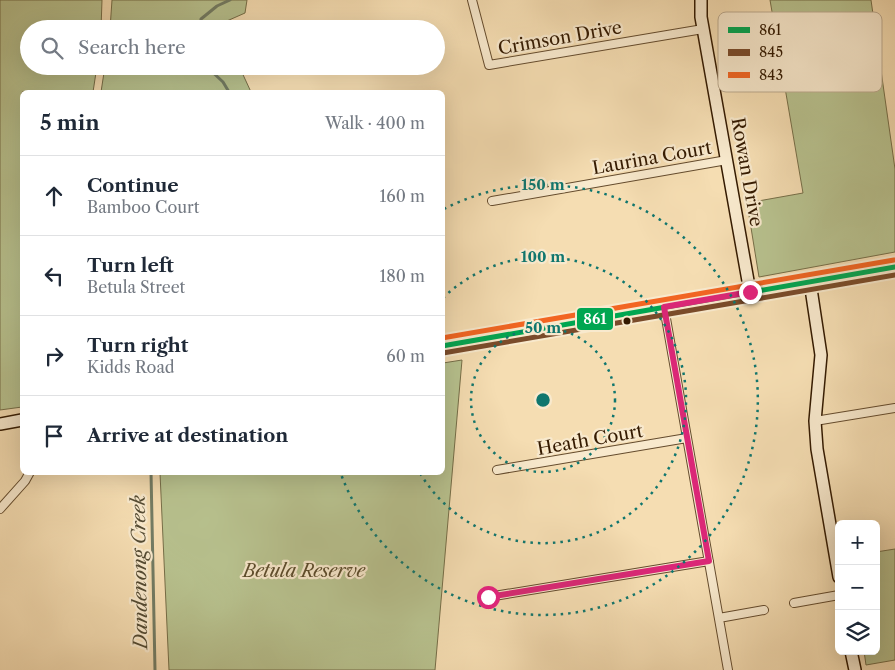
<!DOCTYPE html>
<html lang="en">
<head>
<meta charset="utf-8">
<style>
  :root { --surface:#fff; --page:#f2f2f3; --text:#1f2937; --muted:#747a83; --line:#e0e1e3 }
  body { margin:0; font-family:"Libre Caslon Text",serif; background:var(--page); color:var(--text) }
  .controls { position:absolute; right:15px; bottom:15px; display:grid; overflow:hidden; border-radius:8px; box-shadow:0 5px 20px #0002 }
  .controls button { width:45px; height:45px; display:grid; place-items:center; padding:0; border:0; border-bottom:1px solid var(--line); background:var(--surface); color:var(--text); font:25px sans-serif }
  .stop { position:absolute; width:15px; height:15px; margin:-11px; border:4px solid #db2777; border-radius:50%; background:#fff }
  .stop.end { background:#db2777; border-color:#fff; box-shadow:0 1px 5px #0008 }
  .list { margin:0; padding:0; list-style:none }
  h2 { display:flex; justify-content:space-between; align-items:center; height:65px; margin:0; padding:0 20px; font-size:21px }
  h2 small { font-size:16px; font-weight:400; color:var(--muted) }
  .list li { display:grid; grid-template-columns:32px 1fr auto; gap:15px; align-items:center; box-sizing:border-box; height:80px; padding:0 20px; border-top:1px solid var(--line) }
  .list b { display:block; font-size:19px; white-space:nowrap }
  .list p { margin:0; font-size:16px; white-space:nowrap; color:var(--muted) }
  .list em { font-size:16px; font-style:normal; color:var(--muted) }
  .icon { flex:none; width:28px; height:28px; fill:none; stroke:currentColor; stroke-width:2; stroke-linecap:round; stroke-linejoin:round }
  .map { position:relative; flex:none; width:895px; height:670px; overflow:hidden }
  .search { position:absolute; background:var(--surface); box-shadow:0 5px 20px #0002; left:20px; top:20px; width:425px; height:55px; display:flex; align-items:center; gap:12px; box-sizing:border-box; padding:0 18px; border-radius:28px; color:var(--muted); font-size:19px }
  .panel { position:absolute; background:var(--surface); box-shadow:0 5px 20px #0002; left:20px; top:90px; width:425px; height:385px; border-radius:8px }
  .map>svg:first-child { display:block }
  .green { fill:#b8c28f; stroke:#766e48 }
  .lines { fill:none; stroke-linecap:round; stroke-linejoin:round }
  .stream { stroke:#737c64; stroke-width:3 }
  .street-casing { stroke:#644b2d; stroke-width:10 }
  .secondary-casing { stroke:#341a01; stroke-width:14 }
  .street { stroke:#f8e9cd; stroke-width:8 }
  .secondary { stroke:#f8e9cd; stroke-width:11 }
  .bus-1-casing { stroke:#f8e9cd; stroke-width:9 }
  .bus-2-casing { stroke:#f8e9cd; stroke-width:9 }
  .bus-3-casing { stroke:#f8e9cd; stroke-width:9 }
  .bus-1 { stroke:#00a651; stroke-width:5 }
  .bus-2 { stroke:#7a4b2a; stroke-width:5 }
  .bus-3 { stroke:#f26522; stroke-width:5 }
  .route { stroke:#db2777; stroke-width:6 }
  .ring { fill:none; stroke:#0f766e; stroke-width:2.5; stroke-dasharray:2.5 5 }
  .bus-dot { fill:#341a01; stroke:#f8e9cd; stroke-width:2 }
  .labels { text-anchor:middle; stroke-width:4.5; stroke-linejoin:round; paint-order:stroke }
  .street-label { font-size:18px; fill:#341a01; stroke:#f8e9cd }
  .park-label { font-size:18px; font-style:italic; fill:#5c4c2c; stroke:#f8e9cd }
  .water-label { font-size:19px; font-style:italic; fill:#544b33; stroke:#f8e9cd }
  .key { fill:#f8e9cd; stroke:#bdab90; stroke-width:1 }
  .key-label { font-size:14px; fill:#341a01 }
  .centre { fill:#0f766e; stroke:#f8e9cd; stroke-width:2.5 }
  .ring-label { font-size:15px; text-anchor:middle; font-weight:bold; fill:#0f766e; stroke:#f8e9cd; stroke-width:4.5; stroke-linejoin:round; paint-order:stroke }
  .line-badge { stroke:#f8e9cd; stroke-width:2 }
  .badge-label { font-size:14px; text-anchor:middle; font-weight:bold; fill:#fff }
</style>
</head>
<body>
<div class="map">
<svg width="895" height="670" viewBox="0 0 895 670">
  <rect width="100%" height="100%" fill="#f5ddb2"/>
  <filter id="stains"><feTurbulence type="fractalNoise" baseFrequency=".004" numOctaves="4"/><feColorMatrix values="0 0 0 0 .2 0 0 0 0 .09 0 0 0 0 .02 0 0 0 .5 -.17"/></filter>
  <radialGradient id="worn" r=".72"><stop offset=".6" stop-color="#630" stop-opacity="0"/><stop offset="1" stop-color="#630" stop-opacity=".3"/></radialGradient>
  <path class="green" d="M0 0H102L101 29H29V66H97L93 92H22V407L0 410Z
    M112 0H247L245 13 220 24 222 29H110Z
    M770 0H871L895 169V252L759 277 747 203 803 193Z
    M105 66H239L251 92H101Z
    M462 360 435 670H169L160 473 442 472 443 363Z
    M895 549V660L866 665 864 651H876V552Z"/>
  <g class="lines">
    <path class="stream" d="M200 29 201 19 217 6 230 0
      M206 66 223 82 229 92
      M151 472 155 670"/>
    <g class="street-casing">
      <path id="street" d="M472 0 489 65 703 29
        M492 201 727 160
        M664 307 728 670
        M815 421 895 408
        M497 470 687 438
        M0 509 25 481 30 472
        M488 597 709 561
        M794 603 839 595
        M719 618 764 610"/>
    </g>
    <g class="secondary-casing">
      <path id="secondary" d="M701 0V17L750 292
        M810 282 821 355 815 421 817 449 839 577
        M442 346 895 267
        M0 424 22 420
        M851 651 855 670"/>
    </g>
    <use href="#street" class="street"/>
    <use href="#secondary" class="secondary"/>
    <g class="bus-1-casing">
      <path id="bus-1" d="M442 346 895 267"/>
    </g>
    <g class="bus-2-casing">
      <path id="bus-2" d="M443 353 895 275"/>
    </g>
    <g class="bus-3-casing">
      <path id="bus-3" d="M442 338 894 260"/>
    </g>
    <use href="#bus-1" class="bus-1"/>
    <use href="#bus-2" class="bus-2"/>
    <use href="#bus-3" class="bus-3"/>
  </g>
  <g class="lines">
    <path class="route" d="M488 597 709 561 664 307 750 292"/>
  </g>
  <g class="ring">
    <circle cx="543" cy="400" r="72"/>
    <path d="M443 298A143 143 0 1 1 420 473"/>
    <path d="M444 209A215 215 0 1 1 341 474"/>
  </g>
  <circle class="bus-dot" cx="627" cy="321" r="4.5"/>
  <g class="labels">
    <g class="street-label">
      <text transform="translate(560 38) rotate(-10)" y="6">Crimson Drive</text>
      <text transform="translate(652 158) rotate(-10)" y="6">Laurina Court</text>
      <text transform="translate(747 172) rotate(80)" y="6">Rowan Drive</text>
      <text transform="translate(590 440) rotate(-10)" y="6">Heath Court</text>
    </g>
    <g class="park-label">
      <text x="304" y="577">Betula Reserve</text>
    </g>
    <g class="water-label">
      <text transform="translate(139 572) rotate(-91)" y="7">Dandenong Creek</text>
    </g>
  </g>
  <rect x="718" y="12" width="164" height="80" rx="8" class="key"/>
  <rect x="728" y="27" width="22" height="6" fill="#00a651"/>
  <rect x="728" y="49" width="22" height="7" fill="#7a4b2a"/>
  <rect x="728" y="72" width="22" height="6" fill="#f26522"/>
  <g class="key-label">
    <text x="759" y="35">861</text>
    <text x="759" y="57">845</text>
    <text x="759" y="80">843</text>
  </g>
  <circle cx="543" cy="400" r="8" class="centre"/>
  <g class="ring-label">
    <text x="543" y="190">150 m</text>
    <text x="543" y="262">100 m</text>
    <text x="543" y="333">50 m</text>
  </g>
  <rect class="line-badge" x="576" y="307" width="38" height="24" rx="5" fill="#00a651"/>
  <g class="badge-label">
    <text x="595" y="324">861</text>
  </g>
  <rect width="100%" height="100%" filter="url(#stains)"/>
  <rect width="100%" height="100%" fill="url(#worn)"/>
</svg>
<div class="controls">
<button>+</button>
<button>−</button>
<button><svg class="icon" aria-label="layers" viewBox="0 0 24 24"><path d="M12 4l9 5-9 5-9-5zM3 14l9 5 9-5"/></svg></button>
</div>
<div class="stop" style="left:488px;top:597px"></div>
<div class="stop end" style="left:750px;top:292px"></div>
<div class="search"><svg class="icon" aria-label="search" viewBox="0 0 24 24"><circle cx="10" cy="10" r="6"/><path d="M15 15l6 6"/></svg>Search here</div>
<section class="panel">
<h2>5 min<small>Walk · 400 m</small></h2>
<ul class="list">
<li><svg class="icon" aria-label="ahead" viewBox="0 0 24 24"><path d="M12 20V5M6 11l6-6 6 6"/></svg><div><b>Continue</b><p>Bamboo Court</p></div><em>160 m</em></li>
<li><svg class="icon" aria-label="left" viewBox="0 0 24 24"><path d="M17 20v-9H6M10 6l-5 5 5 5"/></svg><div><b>Turn left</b><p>Betula Street</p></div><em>180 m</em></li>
<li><svg class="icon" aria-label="right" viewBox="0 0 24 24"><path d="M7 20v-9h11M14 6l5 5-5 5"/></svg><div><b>Turn right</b><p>Kidds Road</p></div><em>60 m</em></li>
<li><svg class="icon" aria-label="arrive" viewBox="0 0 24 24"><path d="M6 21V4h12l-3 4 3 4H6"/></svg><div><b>Arrive at destination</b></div></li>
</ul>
</section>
</div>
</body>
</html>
